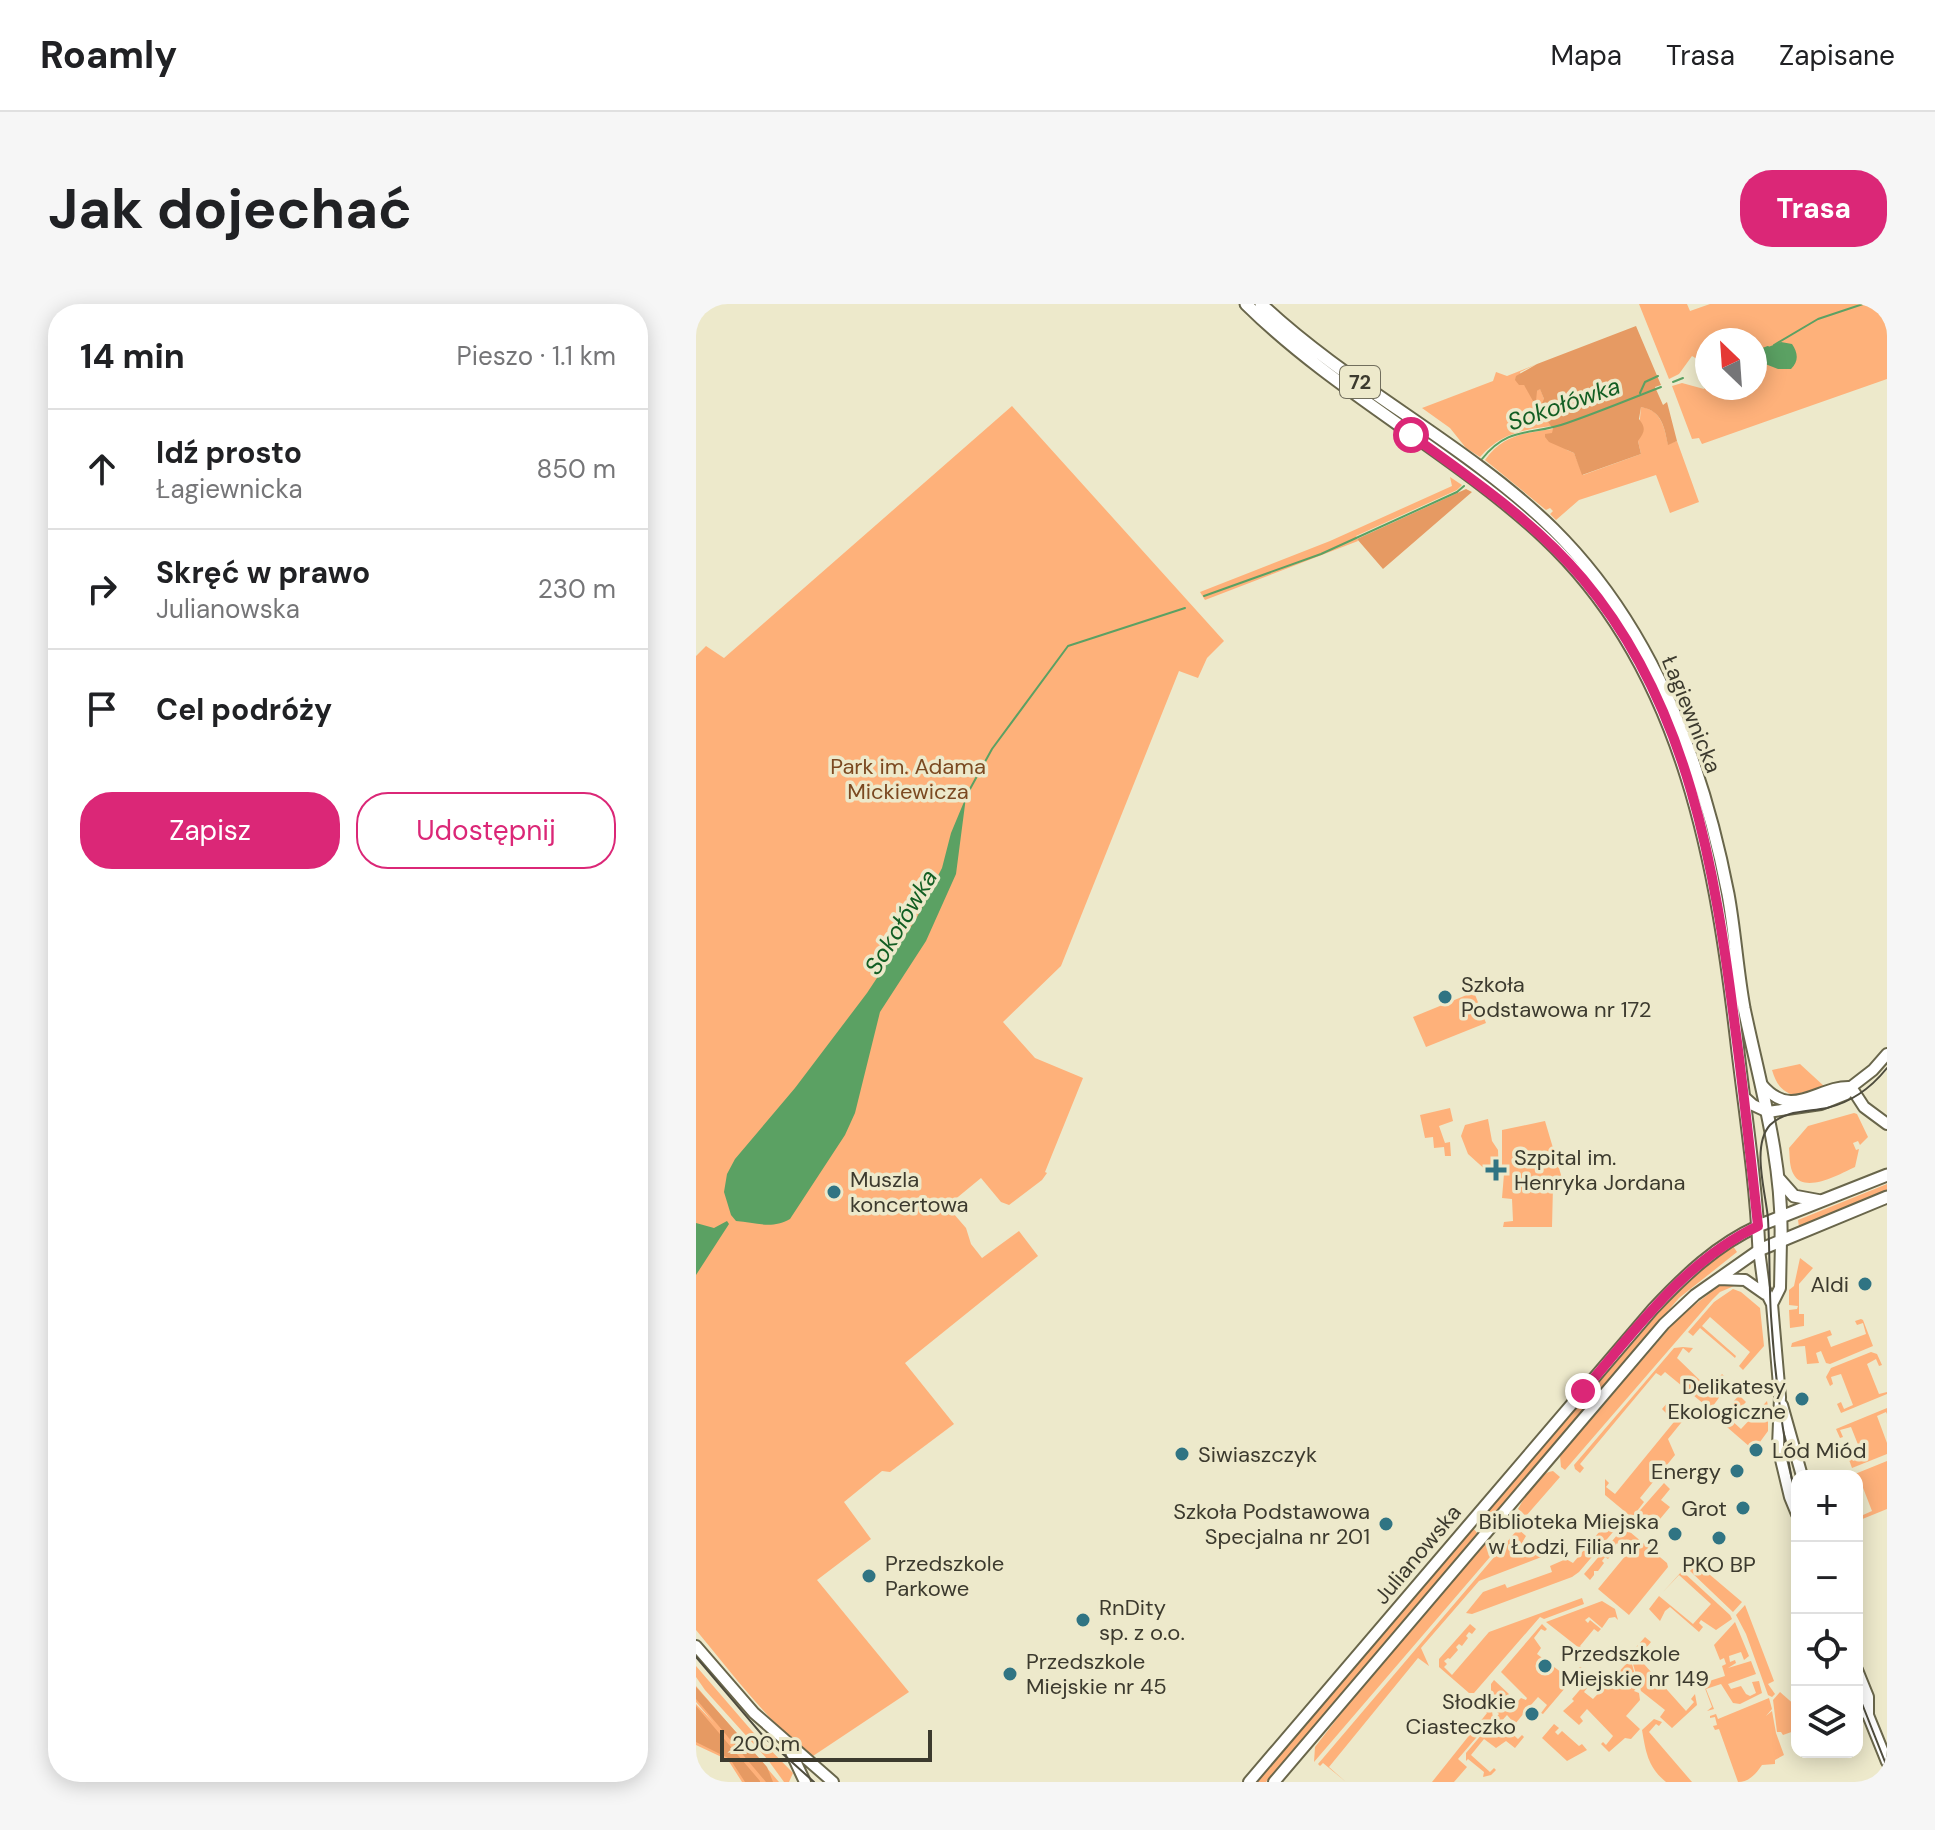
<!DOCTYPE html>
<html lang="pl">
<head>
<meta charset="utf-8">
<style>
  :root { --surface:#fff; --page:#f6f6f6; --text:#202124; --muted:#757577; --line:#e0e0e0; --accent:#db2777 }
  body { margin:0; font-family:"DM Sans",sans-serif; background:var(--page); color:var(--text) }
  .controls { position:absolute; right:24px; bottom:24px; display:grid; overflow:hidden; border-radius:16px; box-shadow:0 4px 20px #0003 }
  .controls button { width:72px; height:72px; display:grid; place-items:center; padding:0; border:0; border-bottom:2px solid var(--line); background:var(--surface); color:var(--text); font:40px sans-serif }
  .compass { position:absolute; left:999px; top:24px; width:72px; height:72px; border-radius:50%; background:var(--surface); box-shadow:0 4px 20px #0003; rotate:335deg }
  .scale { position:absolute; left:24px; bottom:20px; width:212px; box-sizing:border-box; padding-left:8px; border:4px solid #3c3a2e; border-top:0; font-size:22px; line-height:28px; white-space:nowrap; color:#3c3a2e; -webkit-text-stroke:6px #ede9cb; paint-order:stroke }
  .stop { position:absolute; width:24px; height:24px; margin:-18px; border:6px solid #db2777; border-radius:50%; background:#fff }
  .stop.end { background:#db2777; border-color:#fff; box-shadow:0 2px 8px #0008 }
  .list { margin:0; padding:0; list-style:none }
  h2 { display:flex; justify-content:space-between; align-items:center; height:104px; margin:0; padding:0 32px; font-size:34px }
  h2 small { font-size:26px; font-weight:400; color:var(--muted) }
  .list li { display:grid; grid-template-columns:52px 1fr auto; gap:24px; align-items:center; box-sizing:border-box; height:120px; padding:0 32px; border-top:2px solid var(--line) }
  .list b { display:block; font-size:30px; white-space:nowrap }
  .list p { margin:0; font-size:26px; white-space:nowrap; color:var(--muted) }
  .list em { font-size:26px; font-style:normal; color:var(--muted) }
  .actions { display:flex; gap:16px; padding:24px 32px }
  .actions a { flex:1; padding:18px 0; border:2px solid var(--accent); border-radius:32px; text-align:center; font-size:28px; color:var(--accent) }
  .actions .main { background:var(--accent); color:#fff }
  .icon { flex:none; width:44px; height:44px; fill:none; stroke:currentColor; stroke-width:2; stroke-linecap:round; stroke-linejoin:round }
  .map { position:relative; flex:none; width:1191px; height:1478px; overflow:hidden; border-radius:32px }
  header { display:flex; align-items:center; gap:48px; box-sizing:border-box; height:112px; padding:0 40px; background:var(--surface); border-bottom:2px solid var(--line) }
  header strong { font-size:38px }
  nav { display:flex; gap:44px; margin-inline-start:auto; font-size:28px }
  .intro { display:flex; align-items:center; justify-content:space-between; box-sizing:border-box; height:192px; padding:0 48px }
  h1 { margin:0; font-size:56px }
  .button { padding:20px 36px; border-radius:32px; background:var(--accent); color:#fff; font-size:28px; font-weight:700 }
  main { display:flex; gap:48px; padding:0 48px }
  aside { flex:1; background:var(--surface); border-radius:32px; box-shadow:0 4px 20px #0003 }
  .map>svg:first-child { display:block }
  .green { fill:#feb17a }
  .forest { fill:#e69a63 }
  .water { fill:#5ba163 }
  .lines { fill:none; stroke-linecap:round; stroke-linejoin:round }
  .stream { stroke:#5ba163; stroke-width:2 }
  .secondary-casing { stroke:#69664b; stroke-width:14 }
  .primary-casing { stroke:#69664b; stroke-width:15 }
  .secondary { stroke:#fff; stroke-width:10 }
  .primary { stroke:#fff; stroke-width:11 }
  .tram { stroke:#4e4c3e; stroke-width:2 }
  .route { stroke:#db2777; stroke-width:10 }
  .poi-dot { fill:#307483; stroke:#ede9cb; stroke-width:3 }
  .labels { text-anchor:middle; stroke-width:7; stroke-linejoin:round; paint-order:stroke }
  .shield { fill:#ede9cb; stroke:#716e5d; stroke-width:2 }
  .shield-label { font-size:20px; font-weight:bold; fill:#3c3a2e }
  .street-label { font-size:22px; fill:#3c3a2e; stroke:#ede9cb }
  .park-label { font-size:22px; fill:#7b4921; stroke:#ede9cb }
  .poi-label { font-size:22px; fill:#3c3a2e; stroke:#ede9cb; text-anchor:start }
  .water-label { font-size:24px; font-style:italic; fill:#125e23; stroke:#ede9cb }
</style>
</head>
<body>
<header>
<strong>Roamly</strong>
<nav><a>Mapa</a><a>Trasa</a><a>Zapisane</a></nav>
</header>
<div class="intro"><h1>Jak dojechać</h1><a class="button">Trasa</a></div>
<main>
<aside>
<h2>14 min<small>Pieszo · 1.1 km</small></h2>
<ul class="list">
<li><svg class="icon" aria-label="ahead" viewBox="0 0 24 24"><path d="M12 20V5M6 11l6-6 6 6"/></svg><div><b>Idź prosto</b><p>Łagiewnicka</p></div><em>850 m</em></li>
<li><svg class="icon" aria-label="right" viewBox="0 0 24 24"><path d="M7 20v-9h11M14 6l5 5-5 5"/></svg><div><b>Skręć w prawo</b><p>Julianowska</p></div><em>230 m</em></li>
<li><svg class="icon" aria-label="arrive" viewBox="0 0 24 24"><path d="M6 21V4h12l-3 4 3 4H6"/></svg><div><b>Cel podróży</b></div></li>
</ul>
<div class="actions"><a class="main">Zapisz</a><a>Udostępnij</a></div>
</aside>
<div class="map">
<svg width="1191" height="1478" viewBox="0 0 1191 1478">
  <rect width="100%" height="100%" fill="#ede9cb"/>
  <path class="green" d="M943 0H991L994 7 1014 0H1191V75L1006 140 1003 134 996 135 976 82 986 79 1008 85 1011 81V84H1059V36H1011V61L996 52 983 70 973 75Z
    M841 60 824 68 828 81 841 87 844 84 848 95 847 111 856 122C826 126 805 129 784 153L770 144 754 124 726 104 797 77 800 68 811 72Z
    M316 102 528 337 511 354 502 374 483 367 365 662 307 718 339 754 387 774 349 868 351 869 346 876 313 901 305 898 285 874 251 902 270 924 275 940 286 954 323 927 342 952 209 1059 258 1120 194 1168 186 1167 148 1198 175 1235 121 1276 213 1388 117 1452C71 1418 37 1370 0 1326V352L10 342 28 354Z
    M945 103C965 106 968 122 972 140L981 137 1003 198 974 209 960 171 883 196 860 216 854 210 857 207 854 204 850 206 789 156C807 131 828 129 857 125L871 146 878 149 887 171 945 150 942 137Z
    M754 173 766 181 761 186 660 232 662 237 509 296 504 288 634 237 756 182Z
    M778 688 790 719 730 743 717 713Z
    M1104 760 1129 783 1097 791C1084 786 1080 779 1076 766Z
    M754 804 757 817 743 822 749 839 754 838 755 852H749L748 843 738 844 737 833 729 834 724 811Z
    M1158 809 1161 810 1172 833 1164 841 1162 837 1157 839 1160 846 1163 845 1159 863C1144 870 1109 890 1098 871 1093 863 1094 853 1093 844L1112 822Z
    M792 815 796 837 802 846 803 878 772 850 765 832 769 821Z
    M849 817 868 881 857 882 856 923H807L808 918 817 917 816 895 806 894 808 870 806 869V826Z
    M1191 880V888L1103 923 1102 916Z
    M1037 942 1041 948 983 994 787 1224 782 1219 972 998 1005 965Z
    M1104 954 1117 964 1103 980V1010H1108V1022L1094 1024 1093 1006 1101 1005 1102 1002 1093 1001V986L1098 982Z
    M1028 978 1045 979 1024 988 1016 996 869 1166 865 1163 864 1152 983 1013Z
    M1037 985 1045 988 1064 1004 1068 1042 1047 1066 1043 1062 1054 1048 1014 1013 1006 1022 1040 1052 1039 1054 1004 1024 997 1032 992 1028 1018 998Z
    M1165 1015 1167 1016 1177 1042 1134 1060 1130 1059 1125 1047 1120 1049 1123 1059 1111 1060 1109 1042 1095 1043 1096 1039 1134 1026 1136 1031 1131 1033 1135 1043 1170 1030 1167 1019 1161 1021 1159 1017Z
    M987 1043 997 1044 993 1049 987 1044 981 1054 1011 1083 1020 1087 1028 1080 1022 1075 1026 1070 1028 1072C1029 1087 1023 1095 1014 1105L969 1068 965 1072 960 1069 884 1160 888 1164 884 1169 879 1165 878 1161 978 1044Z
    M1175 1048 1181 1050 1186 1061 1183 1062 1180 1055 1171 1060 1183 1090 1191 1088V1090L1145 1109 1141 1100 1145 1098 1148 1105 1157 1101 1145 1070 1135 1073 1137 1080 1134 1082 1130 1073 1135 1064Z
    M1043 1091 1050 1098 1034 1115 1045 1125 1071 1097 1072 1102 1069 1103V1107H1072V1127L1061 1142 1054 1143 1024 1117 1023 1115Z
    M972 1098 989 1114 972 1135 979 1151 944 1194 948 1198 938 1211H933L909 1191V1175L913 1179 910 1183 919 1190 982 1113 973 1105 970 1109 966 1105Z
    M1191 1104V1110L1190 1108 1181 1112 1191 1139V1150L1156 1164 1152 1153 1154 1152 1157 1157 1167 1153 1155 1123 1144 1126 1147 1133 1144 1134 1140 1125Z
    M1191 1157V1205L1164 1216 1161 1206 1164 1205 1167 1211 1176 1207 1164 1176H1161V1172H1154Z
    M857 1167 864 1173 830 1212 822 1205C829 1192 842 1169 857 1167Z
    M968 1179 974 1185 965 1196 974 1203 964 1215 961 1211 949 1224 947 1223 949 1219 944 1221 939 1217V1212Z
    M910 1209 923 1221 883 1268 876 1273 776 1310 770 1309 787 1288 809 1280 811 1284 856 1268 854 1262 870 1255 877 1259 909 1221 904 1216Z
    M928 1223 971 1259 972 1263 933 1311 902 1285 935 1245 927 1238 923 1241 921 1239 918 1243 920 1245 912 1255 909 1253 906 1257 908 1259 902 1267H898V1271L894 1276 888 1270Z
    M777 1224 782 1230 570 1478H560Z
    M822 1225 830 1232 827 1237 848 1252 783 1277 725 1344 733 1362 722 1354 633 1463 650 1478 627 1459 624 1462 622 1460Z
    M791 1237 800 1246 618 1458 619 1443 658 1393Z
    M1000 1259 1046 1298 1037 1308 994 1267Z
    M986 1267 1034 1311 1036 1315 1020 1326 1005 1316 1003 1319 1007 1323 1003 1328 974 1303 969 1307 964 1317 953 1305 963 1292 997 1320 1015 1300 983 1271 967 1288Z
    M886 1294 888 1300 848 1315 844 1313 778 1389H773L743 1363V1355L774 1320 780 1325 776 1330 773 1328 770 1332 772 1334 766 1342 763 1340 760 1343 762 1346 754 1355 752 1354 748 1357 751 1360 748 1363 756 1371 793 1328Z
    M906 1297 919 1305 922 1316 919 1313 913 1314 906 1324 893 1313 889 1316 892 1319 894 1316 905 1325 902 1328 898 1325 884 1342 894 1351 901 1344 903 1345 896 1354 850 1318Z
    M1049 1301 1078 1377 1072 1380 1079 1390 1076 1393 1072 1391 1050 1330 1040 1311Z
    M1039 1318 1053 1352 1048 1356 1045 1348 1033 1352 1034 1358 1039 1356 1040 1359 1032 1364 1055 1357 1060 1370 1032 1380 1035 1385 1045 1382 1050 1390 1054 1392 1060 1389 1056 1378 1063 1377 1066 1389 1044 1400 1037 1399 1025 1380 1010 1385 1018 1405 1011 1407 1016 1403 1007 1379 1029 1372 1026 1362 1030 1360 1028 1354 1024 1356 1018 1341Z
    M846 1320 851 1325 849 1327 845 1325 838 1334 845 1344 841 1350 874 1375 884 1363 886 1364 847 1410 845 1409 851 1401 842 1393 835 1401 838 1405 833 1403 819 1420 811 1411 803 1420 810 1428 812 1426 822 1435 826 1431 828 1433 819 1444 810 1437 800 1444 788 1435 775 1451 794 1468 798 1464 800 1466 795 1471 787 1473 788 1468 772 1455 770 1457V1449L803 1410 795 1402V1380L798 1376 813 1390 810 1395 818 1401 825 1394 830 1396 831 1394 805 1368Z
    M949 1333 955 1338 950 1344 946 1341 939 1350 990 1407 998 1398 995 1395 999 1390 1001 1401 976 1424 964 1413 969 1406 945 1387 934 1350Z
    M932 1358 936 1360 942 1382 938 1387 943 1389 944 1396 930 1412 944 1425 935 1435 929 1434 913 1448 905 1440 907 1438 910 1441 917 1432 891 1405 884 1413 887 1417 883 1421 867 1407 878 1397 876 1395 888 1381 891 1384 888 1388 897 1395Z
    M0 1362 56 1427 97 1469 93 1478H88L72 1456 9 1386 0 1373Z
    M0 1382 83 1478H46L32 1456 0 1441V1400L18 1419 0 1398Z
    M1084 1388 1101 1403V1426L1087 1431 1085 1428H1081L1077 1396Z
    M1073 1394 1076 1405 1070 1412 1076 1407 1080 1429 1088 1451 1079 1456V1460L1066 1461C1060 1470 1053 1478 1042 1478L1023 1425 1019 1426 1017 1422 1021 1421 1019 1413 1014 1414V1412L1020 1410 1022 1415Z
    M783 1397 796 1407 797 1414 762 1455 771 1463 758 1478H736L791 1409 783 1402 779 1406 775 1403Z
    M958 1415 966 1418 963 1422 960 1420 953 1428 996 1478H970C952 1463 950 1449 946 1426Z
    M858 1420 863 1424 859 1428 862 1431 866 1427 883 1442 886 1440 891 1446 871 1457 846 1434Z"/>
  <path class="forest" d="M940 22 965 81 959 83 967 101 971 98 981 137 972 141C968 122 966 107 945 103L943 115C950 124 949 128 942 137L945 150 886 171 878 149 853 138 849 133V130L856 129 857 125 843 105 848 95 844 85 841 87 840 97H837L828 81H823L819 76 820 72 841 60Z
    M770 185 776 188 687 265 661 235Z
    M0 1383 71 1463 77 1478H70L0 1395Z
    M0 1402 64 1477V1478H49L34 1455 0 1438Z"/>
  <path class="water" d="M1085 38 1096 40C1102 49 1103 57 1095 65H1082L1059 56V48Z
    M270 493 260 570 230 637 184 708 159 809 149 831 94 915C75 926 59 918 40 917L35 911 28 888 31 870 39 855 99 784 171 689 220 615 246 564 255 529Z
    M31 917 33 920 0 971V919L18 924Z"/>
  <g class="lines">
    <path class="stream" d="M1078 41 1122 15 1167 0
      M1059 48 1072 43
      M977 78 987 74
      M944 89 949 78 962 72
      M786 155C813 121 836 132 871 119 903 108 934 95 965 83
      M508 292 625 250 761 188 768 182
      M269 494 296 445 372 342 489 304"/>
    <g class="secondary-casing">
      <path id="secondary" d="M1066 781C1097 817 1122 781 1155 783
        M1155 783 1168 803 1191 820
        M1048 793 1057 801 1072 808 1125 800 1150 790 1155 783 1177 766 1191 750
        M1022 975 1049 976 1069 990
        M1076 1000 1084 984 1085 936
        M1086 1101 1106 1172
        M0 1342 58 1409 137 1478
        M1161 1366 1172 1393V1411
        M1161 1399 1172 1411 1191 1458
        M94 1446 109 1478
        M553 1478 957 1005C988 972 1020 941 1062 922
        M578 1478 968 1020 999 991 1063 946 1068 984 1076 1000 1084 1093 1082 1143 1094 1193 1101 1210"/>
    </g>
    <g class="primary-casing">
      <path id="primary" d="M550 0C640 89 756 147 849 234 990 367 1021 565 1042 748 1050 813 1060 880 1063 946L1191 893
        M565 0C654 84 769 139 857 225 955 322 1006 456 1032 590 1039 628 1041 666 1048 704 1064 781 1087 856 1085 936
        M1083 875 1098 892 1125 897
        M1062 922 1191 871"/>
    </g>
    <use href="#secondary" class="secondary"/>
    <use href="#primary" class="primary"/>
    <path class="tram" d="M1101 1199C1087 1137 1079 1076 1075 1012 1073 980 1074 948 1072 915 1070 889 1055 842 1074 821 1089 806 1112 808 1131 804 1156 798 1175 784 1191 764
      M0 1353 68 1433 118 1478
      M1161 1387 1191 1463"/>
  </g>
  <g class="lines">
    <path class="route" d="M715 131C776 175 838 217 887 275 993 401 1019 565 1039 723 1048 789 1055 856 1062 922 988 957 939 1027 887 1087"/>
  </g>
  <g class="poi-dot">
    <circle cx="749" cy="693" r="8"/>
    <path d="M796 854h8v8h8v8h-8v8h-8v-8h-8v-8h8z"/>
    <circle cx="138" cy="888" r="8"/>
    <circle cx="1169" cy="980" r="8"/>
    <circle cx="1106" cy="1095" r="8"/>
    <circle cx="1060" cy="1146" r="8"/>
    <circle cx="486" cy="1150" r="8"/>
    <circle cx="1041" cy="1167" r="8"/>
    <circle cx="1047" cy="1204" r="8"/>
    <circle cx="690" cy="1220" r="8"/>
    <circle cx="979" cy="1230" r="8"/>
    <circle cx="1023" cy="1234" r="8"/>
    <circle cx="173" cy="1272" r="8"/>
    <circle cx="387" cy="1316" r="8"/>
    <circle cx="849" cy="1362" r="8"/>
    <circle cx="314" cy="1370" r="8"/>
    <circle cx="836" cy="1410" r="8"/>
  </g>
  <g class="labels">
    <rect class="shield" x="644" y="62" width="40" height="32" rx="6"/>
    <g class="shield-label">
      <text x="664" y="85">72</text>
    </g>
    <g class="street-label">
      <text transform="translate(996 410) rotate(68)" y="8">Łagiewnicka</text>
      <text transform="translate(721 1250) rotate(-50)" y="8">Julianowska</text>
    </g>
    <g class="park-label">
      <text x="212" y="470">Park im. Adama<tspan x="212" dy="25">Mickiewicza</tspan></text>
    </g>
    <g class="poi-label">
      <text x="765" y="688">Szkoła<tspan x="765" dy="25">Podstawowa nr 172</tspan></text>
      <text x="818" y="861">Szpital im.<tspan x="818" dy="25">Henryka Jordana</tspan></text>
      <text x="154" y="883">Muszla<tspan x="154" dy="25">koncertowa</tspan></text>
      <text x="1153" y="988" text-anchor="end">Aldi</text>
      <text x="1090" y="1090" text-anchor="end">Delikatesy<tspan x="1090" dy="25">Ekologiczne</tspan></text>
      <text x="1076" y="1154">Lód Miód</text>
      <text x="502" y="1158">Siwiaszczyk</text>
      <text x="1025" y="1175" text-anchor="end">Energy</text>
      <text x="1031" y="1212" text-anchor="end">Grot</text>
      <text x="674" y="1215" text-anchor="end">Szkoła Podstawowa<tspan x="674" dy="25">Specjalna nr 201</tspan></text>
      <text x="963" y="1225" text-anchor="end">Biblioteka Miejska<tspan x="963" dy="25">w Łodzi, Filia nr 2</tspan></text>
      <text x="189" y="1267">Przedszkole<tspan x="189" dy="25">Parkowe</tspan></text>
      <text x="1023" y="1268" text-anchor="middle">PKO BP</text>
      <text x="403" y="1311">RnDity<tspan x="403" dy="25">sp. z o.o.</tspan></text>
      <text x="865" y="1357">Przedszkole<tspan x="865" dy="25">Miejskie nr 149</tspan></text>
      <text x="330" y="1365">Przedszkole<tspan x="330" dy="25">Miejskie nr 45</tspan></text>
      <text x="820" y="1405" text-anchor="end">Słodkie<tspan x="820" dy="25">Ciasteczko</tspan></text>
    </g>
    <g class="water-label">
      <text transform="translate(868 100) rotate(-19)" y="8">Sokołówka</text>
      <text transform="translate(205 618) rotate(-59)" y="8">Sokołówka</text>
    </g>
  </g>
</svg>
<div class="controls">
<button>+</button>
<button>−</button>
<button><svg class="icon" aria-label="locate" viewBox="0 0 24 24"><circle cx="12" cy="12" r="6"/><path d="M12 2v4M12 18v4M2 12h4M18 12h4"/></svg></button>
<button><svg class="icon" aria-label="layers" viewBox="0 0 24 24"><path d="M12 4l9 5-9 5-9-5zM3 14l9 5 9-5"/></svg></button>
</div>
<svg class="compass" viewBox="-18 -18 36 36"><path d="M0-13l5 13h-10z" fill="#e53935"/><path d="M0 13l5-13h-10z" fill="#757577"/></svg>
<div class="scale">200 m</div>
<div class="stop" style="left:715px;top:131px"></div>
<div class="stop end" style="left:887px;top:1087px"></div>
</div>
</main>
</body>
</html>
